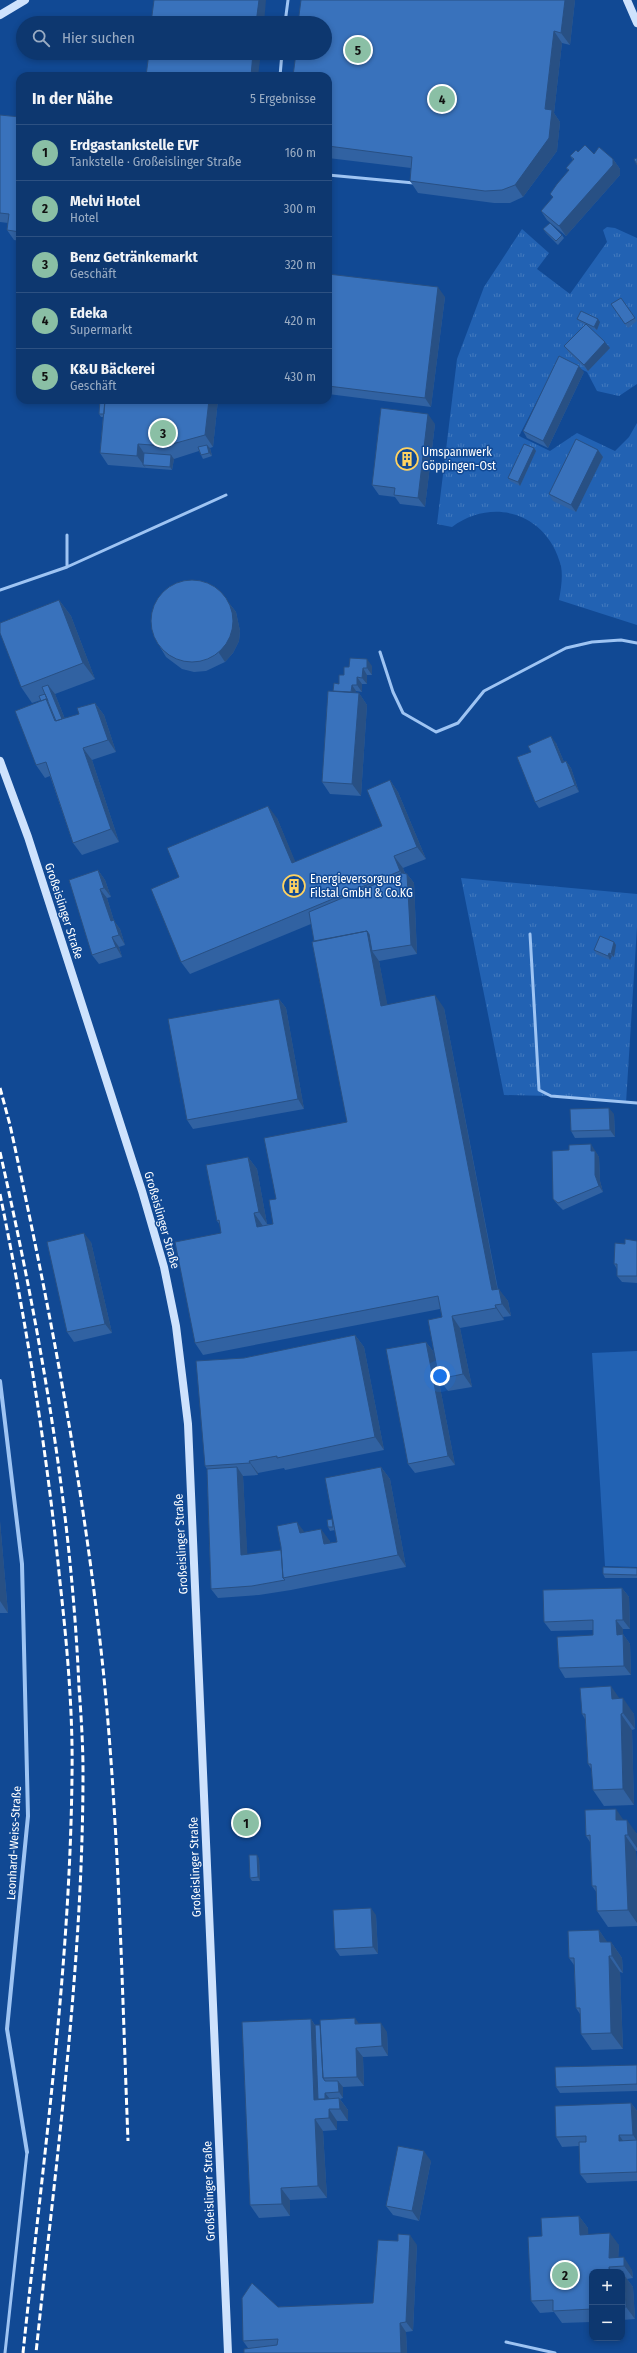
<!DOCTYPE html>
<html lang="de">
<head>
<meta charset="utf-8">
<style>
  :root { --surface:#0d376f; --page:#163f74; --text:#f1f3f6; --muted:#9aacc3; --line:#2d5182; --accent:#8abfa5 }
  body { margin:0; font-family:"Fira Sans Condensed",sans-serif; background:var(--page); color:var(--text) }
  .controls { position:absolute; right:12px; bottom:12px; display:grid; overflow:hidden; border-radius:8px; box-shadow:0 2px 6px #0003 }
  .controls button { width:36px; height:36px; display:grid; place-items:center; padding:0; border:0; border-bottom:1px solid var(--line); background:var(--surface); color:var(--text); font:20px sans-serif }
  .you { position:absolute; left:440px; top:1376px; width:14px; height:14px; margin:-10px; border:3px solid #fff; border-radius:50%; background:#1a73e8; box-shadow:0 0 0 6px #1a73e833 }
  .badge { display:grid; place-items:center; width:26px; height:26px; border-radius:50%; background:var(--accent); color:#111; font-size:13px; font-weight:700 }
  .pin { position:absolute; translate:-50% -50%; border:2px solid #fff; box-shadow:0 1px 4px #0006 }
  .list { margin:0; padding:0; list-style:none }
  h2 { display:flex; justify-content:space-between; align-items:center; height:52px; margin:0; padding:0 16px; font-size:17px }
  h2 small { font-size:13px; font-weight:400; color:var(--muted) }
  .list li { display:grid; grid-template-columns:26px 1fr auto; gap:12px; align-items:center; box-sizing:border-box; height:56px; padding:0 16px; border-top:1px solid var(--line) }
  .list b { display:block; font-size:15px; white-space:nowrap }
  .list p { margin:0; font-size:13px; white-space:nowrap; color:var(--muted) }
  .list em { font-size:13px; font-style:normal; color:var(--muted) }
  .icon { flex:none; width:22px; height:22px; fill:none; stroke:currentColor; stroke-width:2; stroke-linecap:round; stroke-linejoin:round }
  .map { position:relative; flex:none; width:637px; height:2353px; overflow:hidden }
  .search { position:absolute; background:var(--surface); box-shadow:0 2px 6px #0003; left:16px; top:16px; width:316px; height:44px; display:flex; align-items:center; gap:10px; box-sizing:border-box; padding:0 14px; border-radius:22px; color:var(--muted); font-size:15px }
  .panel { position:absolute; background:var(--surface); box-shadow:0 2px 6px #0003; left:16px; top:72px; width:316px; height:332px; border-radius:12px }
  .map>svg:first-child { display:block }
  .grass { fill:url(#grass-tufts) }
  .park { fill:#2262b3 }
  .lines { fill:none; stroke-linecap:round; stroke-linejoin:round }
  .lane { stroke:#9ec4f3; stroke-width:3 }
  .street { stroke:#9ec4f3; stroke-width:4 }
  .secondary { stroke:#cee2fd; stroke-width:8 }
  .rail { stroke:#fff; stroke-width:3; stroke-dasharray:7 3; stroke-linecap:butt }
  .wall { fill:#3162a2 }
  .shaded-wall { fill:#285084 }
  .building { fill:#3972bc; stroke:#285084 }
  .labels { text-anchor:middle; stroke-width:3; stroke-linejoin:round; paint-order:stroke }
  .poi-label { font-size:12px; fill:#fff; stroke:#114994; text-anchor:start }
  .street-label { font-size:12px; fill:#fff; stroke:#114994 }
</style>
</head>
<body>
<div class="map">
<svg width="637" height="2353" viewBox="0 0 637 2353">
  <defs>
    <pattern id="grass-tufts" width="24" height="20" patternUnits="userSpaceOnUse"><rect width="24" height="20" fill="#2262b3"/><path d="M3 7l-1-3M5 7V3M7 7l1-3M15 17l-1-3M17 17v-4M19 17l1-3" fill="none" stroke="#437abe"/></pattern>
  </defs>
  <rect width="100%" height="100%" fill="#114994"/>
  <path class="grass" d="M607 227 615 228 637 238V384L619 396 597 391 587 372 559 358 519 436 550 451 577 433 615 451 629 437 637 423V625L559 600C561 589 563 577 561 566 548 514 494 496 452 527L437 524 457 359 484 287 522 229 549 253 537 269 570 294 607 242 603 230Z
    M461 878 637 894V927L626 1103 551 1096 504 1095Z"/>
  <path class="park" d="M637 1351V1567L605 1566 592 1353Z"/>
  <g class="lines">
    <path class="lane" d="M285 23 288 0
      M280 76 282 53
      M328 175 414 183
      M67 567 226 495
      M0 590 67 567V535
      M380 652 393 692 403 713 436 732 458 723 484 691 566 648 592 642 621 640 637 643
      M530 934 539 1090 551 1096 637 1103
      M506 2342 555 2353
      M5 2353 27 2152"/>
    <path class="street" d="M0 1381 22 1564 28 1816 7 2029 27 2152"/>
    <path class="secondary" d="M627 0 637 23
      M0 15 25 0
      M0 761 28 837 142 1191 164 1267 176 1326 188 1424 228 2353"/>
    <path class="rail" d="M0 1088 10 1125C50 1308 85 1492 104 1678 119 1832 122 1987 128 2141
      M0 1152C40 1329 71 1506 79 1687 81 1715 83 1743 83 1772 83 1966 56 2160 36 2353
      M0 1194C26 1322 47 1451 60 1582 67 1645 73 1711 72 1775 70 1969 43 2161 23 2353"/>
  </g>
  <path class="wall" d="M301 0H575L570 45 562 43 554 113 560 122 557 151 523 197 510 203H494L418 193 410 181 411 168 328 158V76L295 59 291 53H325Z
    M0 115 20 117V241L14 240 7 230 8 223 0 222Z
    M578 152 594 154 613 159 620 169V175L566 236 547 220 541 211 553 198 550 194 569 171 566 168 573 160 570 156Z
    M543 229 562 235 564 238 558 245 546 233Z
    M328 274 445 297 431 407 328 394Z
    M621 298 637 321 628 328 611 304Z
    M577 319 600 322 597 330 589 327 605 342 610 348 588 371 569 353 564 346 585 325 580 322Z
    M584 372 548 448 527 438 523 431Z
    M100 400H218L213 447 210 448 212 456 203 459 199 451 174 459 172 470 108 465 100 453 103 417H101L99 414Z
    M435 424 425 507 400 504 395 497 379 495 372 485Z
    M534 448 536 451 520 486 510 481 508 478Z
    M598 450 603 457 576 512 553 501 549 494Z
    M59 600 71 616 95 679 55 694 65 719 79 714 95 703 104 715 116 752 92 760 119 842 82 855 73 843 50 776 45 778 36 765 41 701V700L32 703 21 687Z
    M229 603 236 612 240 631 239 641 233 653 225 662 206 671 194 672 182 669 166 657 160 647Z
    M372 666V675H367V684H362V692L356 691V693H359L367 705 361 796 330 794 322 782 333 691 339 684 349 667Z
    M556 743 564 762 566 761 571 768 579 792 539 808 535 802Z
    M390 780 398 792 426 859 403 868 405 873 407 874 414 883 417 954 379 961 387 1005 444 1008 498 1289 508 1301 511 1316 503 1317 504 1320 460 1328 472 1387 448 1391 439 1379 442 1317 440 1309 203 1355 195 1343 221 1233 220 1225 217 1221 248 1157 257 1169 267 1224H273L276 1199 347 1122 311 924 190 974 181 962 179 877 277 818 295 862 382 826Z
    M98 870 105 880 111 897 107 898 114 921 120 929 125 945 119 947 122 957 99 964 92 955Z
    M614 942 616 945 614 957 612 956 610 960 596 954 594 950Z
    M279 999 286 1008 304 1109 193 1129 187 1120Z
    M614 1114 615 1137 575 1138 571 1131Z
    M595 1151 599 1157 600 1181 603 1192 563 1210 558 1205 553 1199Z
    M637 1241V1283L622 1282 617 1276V1269L614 1264 625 1244Z
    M91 1242 112 1333 74 1342 67 1332Z
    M355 1335 364 1347 384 1450 285 1470 284 1468 258 1473V1475L243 1476 247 1555 281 1550 305 1532 330 1541V1543L337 1542 335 1530 330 1531 328 1527 332 1519 381 1467 390 1479 406 1567 291 1590 259 1595 218 1598 211 1589 207 1469 205 1466 244 1358Z
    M426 1342 433 1351 455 1465 415 1473 408 1464Z
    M0 1521 8 1613H0Z
    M637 1568V1578H605L603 1574Z
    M622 1588 629 1597 630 1629H623V1634L630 1644 631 1675 565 1678 559 1668 593 1635V1630L551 1631 544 1622Z
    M620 1698 634 1714 635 1729 632 1730 634 1805 604 1806 593 1790 592 1770 588 1764 585 1719 582 1714Z
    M623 1820 637 1834V1851H636L637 1872V1926L608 1927 597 1911V1893L592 1886 590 1842 586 1836Z
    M259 1858 260 1881H252L250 1878Z
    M376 1915 378 1954 340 1956 335 1949Z
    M599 1930 607 1942H611L622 1958 623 1973 620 1972 623 2049 592 2050 581 2034 580 2014 576 2008 574 1965 569 1958Z
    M311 2019 315 2025 387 2032 388 2056 363 2057 364 2086 343 2087V2098L340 2099 348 2110V2121H337V2130L323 2131 327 2198 290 2200V2216L259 2218 250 2205Z
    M637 2065V2091L560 2093 556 2087Z
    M631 2103 637 2111V2181L587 2183 580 2174 579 2146 562 2147 556 2137Z
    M431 2161 419 2221 393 2215 386 2206Z
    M579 2216 588 2228V2234L619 2245 618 2258 632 2270 633 2278 627 2279 633 2287 635 2319 622 2320V2272H592V2322L562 2323 554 2312 540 2313 531 2301 542 2236Z
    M417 2245 413 2331 406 2332 407 2353H244L248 2348 243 2341 278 2307 373 2303Z"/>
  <path class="shaded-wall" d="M259 0H266L264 23H256Z
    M565 0H575L570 45 561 33Z
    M554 31 562 43 554 113 560 122 557 151 523 197 515 185 545 109Z
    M253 53H261L258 76H251Z
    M613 159 620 169V175L566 236 559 226Z
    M438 287 445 297 431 407 425 398Z
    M598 319 600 322 597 330 594 327Z
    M605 342 610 348 588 371 584 365Z
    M579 366 584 372 548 448 543 441Z
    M209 400H218L213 447 205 435Z
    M428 414 435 424 425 507 418 498Z
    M138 444 146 456 143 465 146 468 137 456Z
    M207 445 210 448 212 456 209 453Z
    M534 448 536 451 520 486 518 482Z
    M598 450 603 457 576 512 571 505Z
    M171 455 174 459 172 470 170 467Z
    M59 600 71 616 95 679 83 663Z
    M229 603 236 612 240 631 239 641 233 653 225 662 219 653Z
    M367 659 372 666V675L367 668Z
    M363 668 367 675V684L362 678Z
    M357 677 362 684V692L357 685Z
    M48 685 55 694 70 732 63 722Z
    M352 685 356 691V701L351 695Z
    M359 693 367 705 361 796 352 784Z
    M95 703 104 715 116 752 108 740Z
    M551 736 556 743 567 769 562 763Z
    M83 748 92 760 119 842 111 829Z
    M566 761 571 768 579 792 575 785Z
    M390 780 398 792 426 859 417 847Z
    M268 806 277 818 301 875 292 863Z
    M394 856 403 868 407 879V874L414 883 417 954 411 945 407 881 400 871Z
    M98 870 105 880 111 897 104 888Z
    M100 889 107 898 114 921 120 929 125 945 119 935 111 921Z
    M367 931 375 943 372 951 379 961 390 1018 381 1006Z
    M112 937 119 947 122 957 116 947Z
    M614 942 616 945 614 957 611 954Z
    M609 953 612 956 610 960 608 956Z
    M435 995 444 1008 500 1302 492 1290Z
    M279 999 286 1008 304 1109 298 1099Z
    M609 1108 614 1114 615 1137 610 1130Z
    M591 1144 599 1157 600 1181 603 1192 599 1186 595 1175Z
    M248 1157 257 1169 267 1224 259 1212Z
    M254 1213 263 1226 257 1227Z
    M84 1233 91 1242 112 1333 105 1324Z
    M499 1289 508 1301 511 1316 502 1304Z
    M495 1305 503 1317 504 1320 496 1308Z
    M452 1316 460 1328 472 1387 463 1374Z
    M355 1335 364 1347 384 1450 375 1437Z
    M426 1342 433 1351 455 1465 448 1456Z
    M249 1461 258 1473V1475L250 1463Z
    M237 1467 243 1476 248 1565 241 1555Z
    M381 1467 390 1479 406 1567 398 1555Z
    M0 1521 8 1613 0 1601Z
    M297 1522 306 1534 300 1533Z
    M321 1529 330 1541 332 1556 324 1544Z
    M622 1588 629 1597 630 1629 623 1620Z
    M616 1620 623 1629V1644L617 1635Z
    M623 1634 630 1644 631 1675 624 1666Z
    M611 1686 622 1702 612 1699Z
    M623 1698 634 1714 635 1729 623 1713Z
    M621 1714 632 1730 634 1805 623 1789Z
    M616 1809 627 1825 616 1820Z
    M627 1820 637 1834V1848L628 1835Z
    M625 1835 636 1851 637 1872V1923L628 1910Z
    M257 1855 259 1858 260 1881 258 1877Z
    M371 1908 376 1915 378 1954 373 1947Z
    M599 1930 610 1946 600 1942Z
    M611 1942 622 1958 623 1973 612 1956Z
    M609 1956 620 1972 623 2049 611 2033Z
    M355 2018 362 2028 355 2024Z
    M311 2019 319 2032 322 2105 314 2100Z
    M381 2023 387 2032 388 2056 382 2046Z
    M356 2048 363 2057 364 2086 357 2077Z
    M338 2081 343 2087V2098L339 2092Z
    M325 2093 330 2099 326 2105Z
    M339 2098 348 2110V2121L340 2109Z
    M631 2103 637 2111V2141L633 2135Z
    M329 2109 337 2121V2130L329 2118Z
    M315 2119 323 2131 327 2198 318 2186Z
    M619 2135 626 2145 619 2141Z
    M424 2151 431 2161 419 2221 412 2211Z
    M281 2188 290 2200V2216L282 2204Z
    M579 2216 588 2228 589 2247 580 2235Z
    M610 2233 619 2245 618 2266 609 2258Z
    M410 2235 417 2245 413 2331 406 2322Z
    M624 2257 632 2270 633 2278 624 2266Z
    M609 2267 612 2272H609Z
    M624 2275 633 2287 635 2319 626 2307Z
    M400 2323 406 2332 407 2353H401Z"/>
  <path class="building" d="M154 0H259L256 23H151Z
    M301 0H565L561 33 554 31 545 109 552 110 549 138 515 185 502 190 485 191 410 181 412 157 328 146V76H293L296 53H325V23H298Z
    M149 53H253L251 76H146Z
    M0 115 20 117V232L7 230 9 214 0 213Z
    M585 145 594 154 599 147 613 159V165L559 226 541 211 553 197 550 194 557 184 569 170 566 168 574 159 570 156 576 150 578 152Z
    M637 158V165L634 159Z
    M550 223 562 235 556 241 543 229Z
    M328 274 438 287 425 398 328 386Z
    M621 298 635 318 625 324 611 304Z
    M581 311 598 319 594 327 577 319Z
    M586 324 605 342 584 365 564 346Z
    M559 356 579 366 543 441 523 431Z
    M100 400H105L104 414H99Z
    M105 400H209L205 435 165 446 138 444 137 456 100 453Z
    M381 408 428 414 418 498 394 495 395 488 372 485Z
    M576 439 598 450 571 505 549 494Z
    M524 444 534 448 518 482 508 478Z
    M207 445 209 453 201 455 198 447Z
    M144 453 171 455 170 467 143 465Z
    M151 621a41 41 0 1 1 82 0a41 41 0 1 1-82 0Z
    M59 600 83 663 21 687 0 633V623Z
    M350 658 367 659V668H363L362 678 357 677V685H352L351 692 333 691 334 683 339 684V675H344V667H349Z
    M48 685 62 719 56 721 42 687Z
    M328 691 359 693 352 784 322 782Z
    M45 694 48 701 46 699 41 701 39 696Z
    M46 699 55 721 79 714 77 708 95 703 108 740 83 748 111 829 73 843 46 762 36 765 15 711Z
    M551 736 562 763 566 761 575 785 535 802 517 757 531 752 528 746Z
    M390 780 417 847 394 856 400 871 181 962 151 889 179 877 167 848 268 806 292 863 382 826 367 790Z
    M98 870 104 888 100 889 111 921 114 920 119 935 112 937 116 947 92 955 69 880Z
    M402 873 407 874 411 945 372 951 369 934 367 931 314 941 309 912Z
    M367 931 381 1006 435 995 492 1290 499 1289 502 1304 495 1305 496 1308 452 1316 463 1374 439 1379 428 1320 442 1317 438 1296 195 1343 175 1242 221 1233 219 1220 217 1221 206 1165 248 1157 259 1212 254 1213 257 1227 273 1224 269 1200 276 1199 264 1138 347 1122 312 942Z
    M600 936 614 942 611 954 609 953 608 956 594 950Z
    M279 999 298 1099 187 1120 168 1019Z
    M609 1108 610 1130 571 1131 570 1109Z
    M591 1144V1151H595V1175L599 1186 558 1203 553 1199 552 1151 569 1150V1145Z
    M84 1233 105 1324 67 1332 47 1242Z
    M625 1239 637 1241V1276H617V1264H614L615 1243 625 1244Z
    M355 1335 375 1437 277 1458V1456L249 1461 250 1463 205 1466 196 1361 244 1358Z
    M426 1342 448 1456 408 1464 386 1349Z
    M237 1467 241 1555 281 1550 283 1578 285 1580 252 1586 211 1589 207 1469Z
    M381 1467 398 1555 283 1578 281 1547 277 1526 297 1522 300 1533 321 1529 324 1544 337 1542 325 1478Z
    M332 1519 333 1527H328L327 1520Z
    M603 1567 637 1568V1575L603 1574Z
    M622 1588 623 1620H616L617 1635 623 1634 624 1666 559 1668 557 1637 593 1635V1620L544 1622 543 1590Z
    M611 1686 612 1699 623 1698V1713L621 1714 623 1789 593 1790 591 1764H588L585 1714H582L580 1688Z
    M616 1809V1820H627L628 1835H625L628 1910 597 1911 596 1886H592L590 1835 586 1836 585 1810Z
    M249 1855H257L258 1877 250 1878Z
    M371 1908 373 1947 335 1949 333 1910Z
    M599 1930 600 1942H611L612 1956H609L611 2033 581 2034 580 2008H576L574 1958H569L568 1931Z
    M355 2018V2024L381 2023 382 2046 356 2048 357 2077 323 2078 320 2020Z
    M311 2019 314 2100 339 2098 340 2109H329V2118L315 2119 318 2186 281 2188 282 2204 250 2205 242 2022Z
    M315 2025H320L323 2078 325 2081H338L339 2092 325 2093V2099H318Z
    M637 2065V2084L556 2087 555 2067Z
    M631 2103 633 2135H619V2141L637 2140V2172L580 2174 579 2142H586V2136L556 2137 555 2106Z
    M398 2146 424 2151 412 2211 386 2206Z
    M579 2216 580 2235 610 2233 609 2258 624 2257V2266L609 2267V2272H592V2309L553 2311V2300L531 2301 528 2237 542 2236 541 2218Z
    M398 2234 410 2235 406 2322 400 2323 401 2353H244V2349L277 2345 278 2339 243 2341 242 2298 252 2283 278 2307 373 2303 378 2240 398 2241Z
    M622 2275H624L626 2307H622Z"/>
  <defs>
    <g id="building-ring" transform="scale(1.15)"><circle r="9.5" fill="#114994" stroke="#ffd361" stroke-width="1.5"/><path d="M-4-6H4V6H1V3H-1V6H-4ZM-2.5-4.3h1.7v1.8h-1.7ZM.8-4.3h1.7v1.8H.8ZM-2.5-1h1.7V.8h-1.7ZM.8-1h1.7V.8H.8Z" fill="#ffd361"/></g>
  </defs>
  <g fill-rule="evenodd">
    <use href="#building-ring" x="407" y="459"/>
    <use href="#building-ring" x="294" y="886"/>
  </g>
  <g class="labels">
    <g class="poi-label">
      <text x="422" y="456">Umspannwerk<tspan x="422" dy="14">Göppingen-Ost</tspan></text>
      <text x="310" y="883">Energieversorgung<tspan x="310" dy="14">Filstal GmbH &amp; Co.KG</tspan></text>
    </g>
    <g class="street-label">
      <text transform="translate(64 911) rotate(72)" y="4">Großeislinger Straße</text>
      <text transform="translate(162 1220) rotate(74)" y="4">Großeislinger Straße</text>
      <text transform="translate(181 1544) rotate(-93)" y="4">Großeislinger Straße</text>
      <text transform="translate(14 1843) rotate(-87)" y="4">Leonhard-Weiss-Straße</text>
      <text transform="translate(195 1867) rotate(-92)" y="4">Großeislinger Straße</text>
      <text transform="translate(209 2191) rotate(-92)" y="4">Großeislinger Straße</text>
    </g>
  </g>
</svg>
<div class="controls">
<button>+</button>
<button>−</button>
</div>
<div class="you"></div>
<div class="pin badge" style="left:246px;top:1823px">1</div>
<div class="pin badge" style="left:565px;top:2275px">2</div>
<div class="pin badge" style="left:163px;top:433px">3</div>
<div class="pin badge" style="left:442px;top:99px">4</div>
<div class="pin badge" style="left:358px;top:50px">5</div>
<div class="search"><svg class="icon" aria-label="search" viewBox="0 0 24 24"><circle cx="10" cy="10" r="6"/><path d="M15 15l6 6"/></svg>Hier suchen</div>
<section class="panel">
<h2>In der Nähe<small>5 Ergebnisse</small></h2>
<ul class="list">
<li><span class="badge">1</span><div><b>Erdgastankstelle EVF</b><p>Tankstelle · Großeislinger Straße</p></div><em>160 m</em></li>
<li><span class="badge">2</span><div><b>Melvi Hotel</b><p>Hotel</p></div><em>300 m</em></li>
<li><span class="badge">3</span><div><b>Benz Getränkemarkt</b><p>Geschäft</p></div><em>320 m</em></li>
<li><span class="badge">4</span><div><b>Edeka</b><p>Supermarkt</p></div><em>420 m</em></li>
<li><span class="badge">5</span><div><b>K&amp;U Bäckerei</b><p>Geschäft</p></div><em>430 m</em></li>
</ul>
</section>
</div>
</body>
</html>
